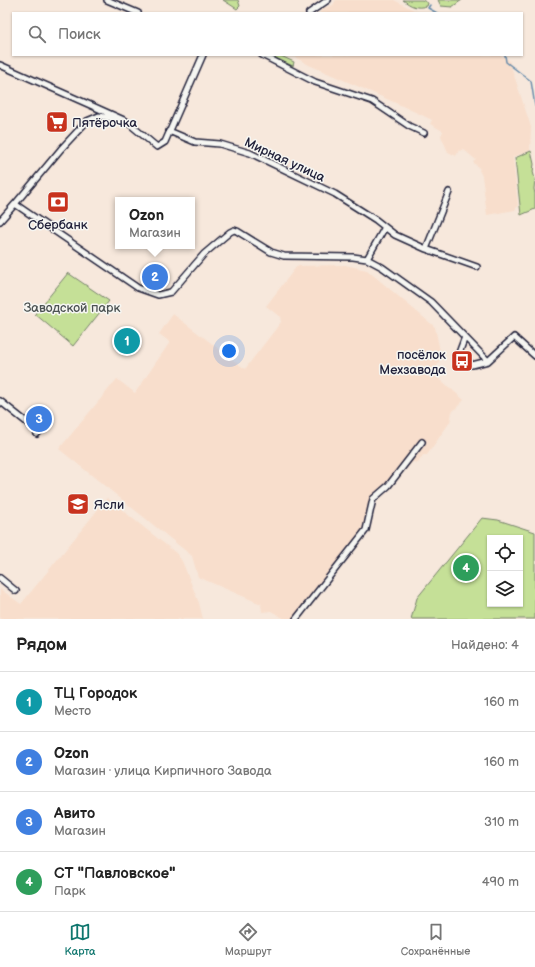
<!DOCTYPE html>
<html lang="ru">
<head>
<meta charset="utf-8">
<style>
  :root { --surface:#fff; --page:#f6f6f6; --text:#222; --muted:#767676; --line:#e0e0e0; --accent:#0f766e }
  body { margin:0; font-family:"Balsamiq Sans",sans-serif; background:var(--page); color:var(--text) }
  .controls { position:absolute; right:12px; bottom:12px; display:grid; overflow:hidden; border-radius:0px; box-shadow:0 1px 3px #0004 }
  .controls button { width:36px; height:36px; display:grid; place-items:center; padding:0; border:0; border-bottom:1px solid var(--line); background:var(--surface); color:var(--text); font:20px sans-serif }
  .you { position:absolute; left:229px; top:351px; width:14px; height:14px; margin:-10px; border:3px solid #fff; border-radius:50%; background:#1a73e8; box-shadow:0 0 0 6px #1a73e833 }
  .badge { display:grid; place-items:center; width:26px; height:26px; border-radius:50%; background:var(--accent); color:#fff; font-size:13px; font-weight:700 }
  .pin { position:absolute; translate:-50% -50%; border:2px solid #fff; box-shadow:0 1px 4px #0006 }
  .popup { position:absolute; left:115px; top:197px; width:80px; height:52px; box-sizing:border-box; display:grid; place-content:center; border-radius:0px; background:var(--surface); filter:drop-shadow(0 1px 3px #0005); font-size:13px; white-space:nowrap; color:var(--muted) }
  .popup b { font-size:15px; color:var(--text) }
  .popup::after { content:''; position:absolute; left:50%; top:100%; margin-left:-8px; border:8px solid transparent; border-top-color:var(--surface) }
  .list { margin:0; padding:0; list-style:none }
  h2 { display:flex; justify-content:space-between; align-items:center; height:52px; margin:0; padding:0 16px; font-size:17px }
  h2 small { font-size:13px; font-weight:400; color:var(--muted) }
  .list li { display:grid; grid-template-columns:26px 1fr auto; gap:12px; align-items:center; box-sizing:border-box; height:60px; padding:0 16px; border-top:1px solid var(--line) }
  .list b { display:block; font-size:15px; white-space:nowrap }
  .list p { margin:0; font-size:13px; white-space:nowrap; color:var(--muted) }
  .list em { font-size:13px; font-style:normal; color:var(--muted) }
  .icon { flex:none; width:22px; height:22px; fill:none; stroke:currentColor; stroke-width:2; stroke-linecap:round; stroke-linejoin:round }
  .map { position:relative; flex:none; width:535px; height:619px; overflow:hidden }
  .search { position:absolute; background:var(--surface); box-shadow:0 1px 3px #0004; left:12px; right:12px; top:12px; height:44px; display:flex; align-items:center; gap:10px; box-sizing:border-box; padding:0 14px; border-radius:0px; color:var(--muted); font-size:15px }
  .sheet { height:292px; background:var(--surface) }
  nav { display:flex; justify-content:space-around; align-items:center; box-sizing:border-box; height:56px; border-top:1px solid var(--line); background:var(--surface); font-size:11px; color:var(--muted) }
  nav a { display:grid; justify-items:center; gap:2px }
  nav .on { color:var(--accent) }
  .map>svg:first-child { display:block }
  .built { fill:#f8decc }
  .green { fill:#c5e097; stroke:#748169; fill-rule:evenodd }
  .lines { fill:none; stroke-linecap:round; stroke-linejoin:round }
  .stream { stroke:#668bab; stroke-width:1.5 }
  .minor-casing { stroke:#22223b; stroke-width:8 }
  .minor { stroke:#f6f6f2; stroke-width:5 }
  .labels { text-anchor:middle; stroke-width:3; stroke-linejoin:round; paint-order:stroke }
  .poi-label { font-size:13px; fill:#22223b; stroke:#f6f6f2; text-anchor:start }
  .street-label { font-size:13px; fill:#22223b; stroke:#f6f6f2 }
  .park-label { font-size:13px; fill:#4b5252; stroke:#f6f6f2 }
</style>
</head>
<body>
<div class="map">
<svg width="535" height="619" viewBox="0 0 535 619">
  <rect width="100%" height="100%" fill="#f7e8dc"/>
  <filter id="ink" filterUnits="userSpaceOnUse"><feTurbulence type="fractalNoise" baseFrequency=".025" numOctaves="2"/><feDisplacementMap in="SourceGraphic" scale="8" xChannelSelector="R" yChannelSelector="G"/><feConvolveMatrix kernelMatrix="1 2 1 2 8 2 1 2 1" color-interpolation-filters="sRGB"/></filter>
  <g filter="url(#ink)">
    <path class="built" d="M336 0H394L420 13H320L321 9 333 5Z
      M291 55H500L509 60 531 127 530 151 513 157 518 205 515 210 487 215 482 176 479 170 480 169 473 162 476 160 463 149 460 151 459 150 456 156 448 152 441 136 443 131 430 124 432 120 396 103 309 65Z
      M345 265 367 270 435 327 441 356 434 374 464 400 452 412 450 422 427 455H423L418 463 413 462 370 504 363 531 292 619H285L271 611 262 612 261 604 198 577 192 556 59 449 117 379 135 393 170 342 159 334 173 314 245 369 281 322 280 317 266 306 297 266Z
      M107 498 176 553 182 561 199 603 203 619H0V589L21 604 79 533Z"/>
    <path class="green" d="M223 0H238L240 6 237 9Z
      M403 0H422L428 3 427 6C416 9 411 6 403 0Z
      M438 0H462L452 7 441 6Z
      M274 55H279L294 62 293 66 273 57Z
      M531 151 534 164 533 172 535 179 534 189 535 194V209L521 215 515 158Z
      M68 273 109 301 73 346 35 314Z
      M482 518 498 520 535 532V619H411L417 598ZM490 538H520V604H490Z"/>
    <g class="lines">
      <path class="stream" d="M430 5 428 8 437 13
        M505 55 506 62 531 81 535 106"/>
      <g class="minor-casing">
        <path id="minor" d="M107 0 138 13
          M309 13 328 0
          M262 55 315 82 372 101 409 126 424 133
          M0 65 88 104 126 121 157 147 165 142 203 55
          M169 131 195 142 220 144 250 153 335 194 376 220 395 235 426 249 477 267
          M15 204 61 149 87 121 99 116 117 119
          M0 221 15 204 138 288 158 295 171 292 204 254 230 232 234 230 237 231 271 252 284 256 353 257 367 259 382 267 431 302 488 361
          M426 249 449 192
          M367 259 385 227
          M465 337 459 353 472 365 488 361 514 337 535 356
          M0 401 39 432 37 434
          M0 578 16 591
          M296 619 366 530 373 499 388 486 422 442"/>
      </g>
      <use href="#minor" class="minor"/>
    </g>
  </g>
  <defs>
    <g id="supermarket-square" transform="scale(1.15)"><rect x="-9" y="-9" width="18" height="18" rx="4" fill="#c8321e" stroke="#f6f6f2"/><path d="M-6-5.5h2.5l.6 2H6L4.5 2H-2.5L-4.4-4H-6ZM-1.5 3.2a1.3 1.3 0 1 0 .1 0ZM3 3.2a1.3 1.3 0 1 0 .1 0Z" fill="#fff"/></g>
    <g id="bank-square" transform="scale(1.15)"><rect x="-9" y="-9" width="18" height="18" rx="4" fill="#c8321e" stroke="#f6f6f2"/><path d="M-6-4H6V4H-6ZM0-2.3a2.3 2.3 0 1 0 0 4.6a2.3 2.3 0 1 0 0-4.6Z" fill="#fff"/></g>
    <g id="bus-square" transform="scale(1.15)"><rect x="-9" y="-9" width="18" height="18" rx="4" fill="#c8321e" stroke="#f6f6f2"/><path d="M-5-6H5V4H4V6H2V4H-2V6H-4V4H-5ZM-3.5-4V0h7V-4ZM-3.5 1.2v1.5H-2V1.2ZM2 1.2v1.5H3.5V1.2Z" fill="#fff"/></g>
    <g id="school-square" transform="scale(1.15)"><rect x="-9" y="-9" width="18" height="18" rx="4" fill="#c8321e" stroke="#f6f6f2"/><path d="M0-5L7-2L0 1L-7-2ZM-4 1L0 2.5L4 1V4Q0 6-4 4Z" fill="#fff"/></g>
  </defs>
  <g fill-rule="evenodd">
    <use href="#supermarket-square" x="57" y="122"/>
    <use href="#bank-square" x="58" y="202"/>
    <use href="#bus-square" x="462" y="361"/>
    <use href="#school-square" x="78" y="504"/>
  </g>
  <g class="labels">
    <g class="poi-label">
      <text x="72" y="127">Пятёрочка</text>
      <text x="58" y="229" text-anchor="middle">Сбербанк</text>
      <text x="446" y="359" text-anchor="end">посёлок<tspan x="446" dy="15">Мехзавода</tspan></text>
      <text x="94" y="509">Ясли</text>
    </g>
    <g class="street-label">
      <text transform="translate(285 159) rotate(25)" y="5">Мирная улица</text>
    </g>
    <g class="park-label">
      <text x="72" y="312">Заводской парк</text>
    </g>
  </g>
</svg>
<div class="controls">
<button><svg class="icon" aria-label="locate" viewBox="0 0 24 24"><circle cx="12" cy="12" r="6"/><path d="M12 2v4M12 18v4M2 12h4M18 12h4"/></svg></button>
<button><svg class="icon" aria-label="layers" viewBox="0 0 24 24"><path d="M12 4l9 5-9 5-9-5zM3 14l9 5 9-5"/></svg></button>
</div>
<div class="you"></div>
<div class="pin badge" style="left:127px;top:341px;background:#0f9aa8">1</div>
<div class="pin badge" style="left:155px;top:277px;background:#3f7fe0">2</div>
<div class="popup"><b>Ozon</b>Магазин</div>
<div class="pin badge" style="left:39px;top:419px;background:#3f7fe0">3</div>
<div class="pin badge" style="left:466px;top:568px;background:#2e9e5b">4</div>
<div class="search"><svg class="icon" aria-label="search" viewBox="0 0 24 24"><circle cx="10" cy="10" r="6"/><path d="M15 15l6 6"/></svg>Поиск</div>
</div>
<section class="sheet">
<h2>Рядом<small>Найдено: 4</small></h2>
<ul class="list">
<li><span class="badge" style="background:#0f9aa8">1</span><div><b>ТЦ Городок</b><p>Место</p></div><em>160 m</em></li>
<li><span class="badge" style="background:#3f7fe0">2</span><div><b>Ozon</b><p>Магазин · улица Кирпичного Завода</p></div><em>160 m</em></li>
<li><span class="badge" style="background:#3f7fe0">3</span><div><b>Авито</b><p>Магазин</p></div><em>310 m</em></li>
<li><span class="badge" style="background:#2e9e5b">4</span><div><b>СТ &quot;Павловское&quot;</b><p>Парк</p></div><em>490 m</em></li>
</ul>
</section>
<nav>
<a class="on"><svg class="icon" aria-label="map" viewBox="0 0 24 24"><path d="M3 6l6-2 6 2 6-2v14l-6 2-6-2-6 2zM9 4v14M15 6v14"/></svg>Карта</a>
<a><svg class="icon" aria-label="directions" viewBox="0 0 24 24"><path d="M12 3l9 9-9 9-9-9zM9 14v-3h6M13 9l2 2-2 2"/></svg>Маршрут</a>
<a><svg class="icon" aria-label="saved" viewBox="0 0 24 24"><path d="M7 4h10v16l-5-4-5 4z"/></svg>Сохранённые</a>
</nav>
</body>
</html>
